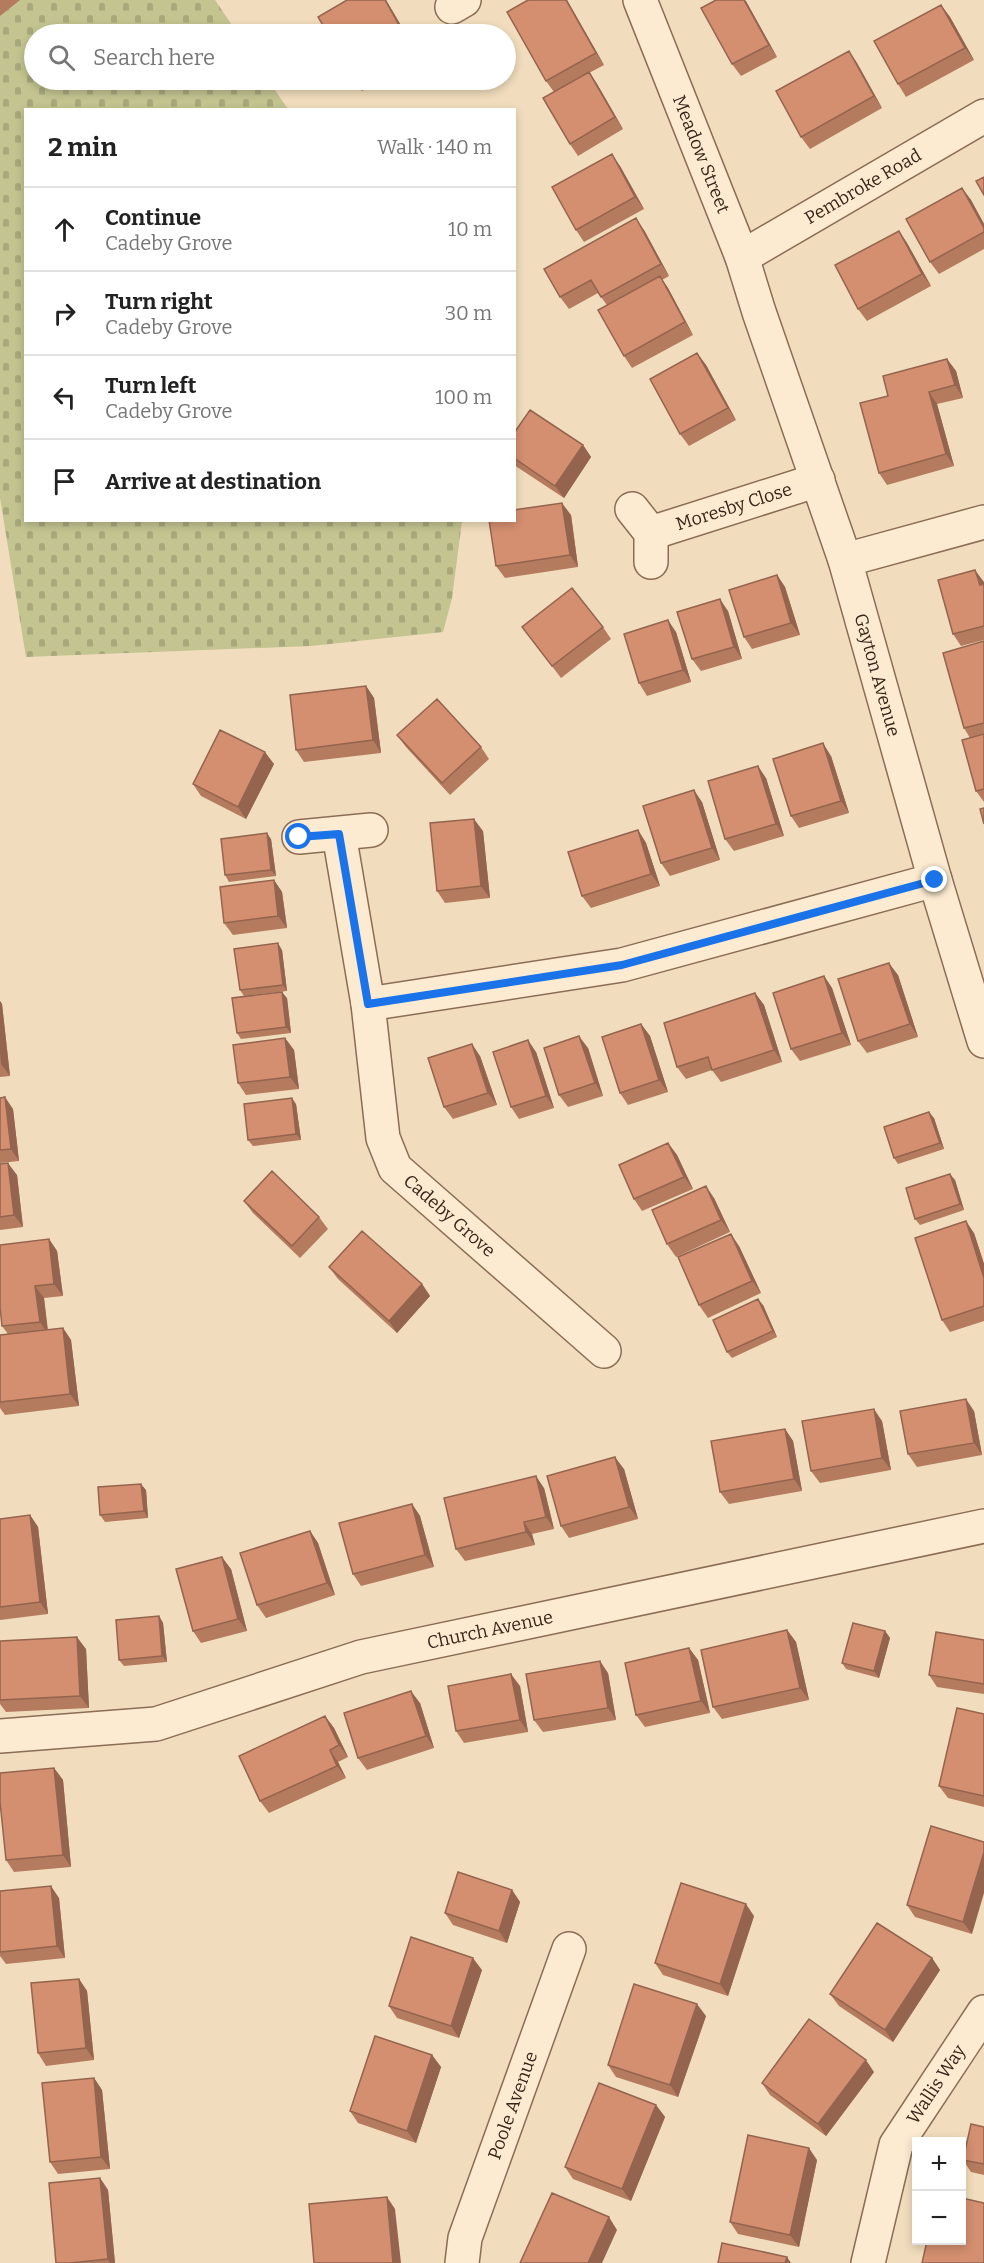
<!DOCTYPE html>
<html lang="en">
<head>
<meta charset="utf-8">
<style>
  :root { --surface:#fff; --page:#f6f6f6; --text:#222; --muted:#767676; --line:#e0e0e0 }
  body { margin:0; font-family:Bitter,serif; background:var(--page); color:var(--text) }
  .controls { position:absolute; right:18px; bottom:18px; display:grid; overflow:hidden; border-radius:0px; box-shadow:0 3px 9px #0003 }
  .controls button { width:54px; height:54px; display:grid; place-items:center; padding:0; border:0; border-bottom:2px solid var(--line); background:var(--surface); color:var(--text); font:30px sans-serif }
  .stop { position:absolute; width:18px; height:18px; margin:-14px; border:4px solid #1a73e8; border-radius:50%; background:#fff }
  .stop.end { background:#1a73e8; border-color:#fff; box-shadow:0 2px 6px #0008 }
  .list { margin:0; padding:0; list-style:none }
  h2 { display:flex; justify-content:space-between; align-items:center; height:78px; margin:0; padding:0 24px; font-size:26px }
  h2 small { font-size:20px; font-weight:400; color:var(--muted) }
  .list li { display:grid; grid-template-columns:39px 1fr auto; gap:18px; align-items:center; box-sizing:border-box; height:84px; padding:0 24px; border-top:2px solid var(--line) }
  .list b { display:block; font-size:22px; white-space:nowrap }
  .list p { margin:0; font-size:20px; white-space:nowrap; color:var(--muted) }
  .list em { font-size:20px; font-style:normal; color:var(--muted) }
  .icon { flex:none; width:33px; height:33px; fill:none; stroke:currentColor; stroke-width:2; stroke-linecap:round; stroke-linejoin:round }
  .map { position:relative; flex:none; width:984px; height:2263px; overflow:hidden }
  .search { position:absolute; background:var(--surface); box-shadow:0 3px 9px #0003; left:24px; top:24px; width:492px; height:66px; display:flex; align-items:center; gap:15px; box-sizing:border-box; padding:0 21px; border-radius:33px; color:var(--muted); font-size:22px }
  .panel { position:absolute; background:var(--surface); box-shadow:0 3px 9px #0003; left:24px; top:108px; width:492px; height:414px; border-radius:0px }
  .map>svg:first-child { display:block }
  .cemetery { fill:url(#cemetery-stones) }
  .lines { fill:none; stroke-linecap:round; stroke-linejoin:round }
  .minor-casing { stroke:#8b6c55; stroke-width:36 }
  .minor { stroke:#fcebd1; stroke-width:33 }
  .wall { fill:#b57b5f }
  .shaded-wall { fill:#94644e }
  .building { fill:#d38f6f; stroke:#94644e; stroke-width:1.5 }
  .route { stroke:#1a73e8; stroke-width:8 }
  .labels { text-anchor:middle; stroke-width:4.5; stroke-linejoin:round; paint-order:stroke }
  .street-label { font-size:18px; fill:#39261b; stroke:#f8e7cd }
</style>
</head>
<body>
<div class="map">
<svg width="984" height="2263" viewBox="0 0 984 2263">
  <defs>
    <pattern id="cemetery-stones" width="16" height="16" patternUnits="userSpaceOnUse" patternTransform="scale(1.5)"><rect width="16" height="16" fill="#c3c490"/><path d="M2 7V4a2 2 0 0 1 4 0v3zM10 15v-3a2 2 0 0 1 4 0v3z" fill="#a8a87c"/></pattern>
  </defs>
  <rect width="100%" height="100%" fill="#f1ddbd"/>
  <path class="cemetery" d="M0 0H215L238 34H34V80H268L288 109 26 110V520L462 521 452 598 443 632 311 646 26 657 0 498Z"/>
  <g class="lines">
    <g class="minor-casing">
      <g id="minor">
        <path id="s1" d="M640 0 742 257 759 312 845 560 935 880 984 1041"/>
        <path d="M452 7 464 0"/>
        <path id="s2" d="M742 257 984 116"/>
        <path d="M632 509 651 533V562"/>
        <path id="s3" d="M651 533 818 480"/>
        <path d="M845 560 984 522"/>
        <path id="s4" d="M339 834 368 1004 383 1138 395 1168 604 1351"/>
        <path d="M299 837 371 830"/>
        <path d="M368 1004 622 965 935 880"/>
        <path id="s5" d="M0 1736 156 1724 361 1657 984 1526"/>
        <path id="s6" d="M462 2263 465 2238 569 1949"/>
        <path id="s7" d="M868 2263 896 2145 984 2012"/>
      </g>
    </g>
    <use href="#minor" class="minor"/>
  </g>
  <path class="wall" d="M0 0H20L0 16Z
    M386 0 406 34H328Z
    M528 0H567L604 65 589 73 597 84 623 129 578 156 570 144 554 92 546 81Z
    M745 0 777 57 741 76 732 64Z
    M941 5 950 17 974 60 906 97 898 84Z
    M849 51 857 63 882 108 810 149 801 137Z
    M354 80H382L362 91Z
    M620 166 644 209 584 242 576 230Z
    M962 188 971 200 984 224V249L939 274 930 262Z
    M644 230 669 276 662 280 668 288 693 335 632 368 624 356 607 305 598 293 569 309 560 297Z
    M899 231 907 243 931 286 867 321 858 309Z
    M697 353 706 365 736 420 689 446 680 434Z
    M947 359 956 371 963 398 937 404 954 466 887 485 879 473 888 396Z
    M514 433 583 445 591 457 564 498 514 465Z
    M571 515 578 567 505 578 496 566Z
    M777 575 785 587 800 635 752 649 744 637Z
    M984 583V640L961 646 953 634Z
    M728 611 742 659 701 671 692 659Z
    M522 627H603L611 639 561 678Z
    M676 632 691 682 647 696 639 683Z
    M984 641V802L976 791 970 738 964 728Z
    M366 686 374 698 381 753 304 762 296 750Z
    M397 735 481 747 489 759 450 795 406 747Z
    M831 756 849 813 799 828 791 816Z
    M274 764 246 819 201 796 193 784Z
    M766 778 784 836 734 851 725 839Z
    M702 802 720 860 670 876 661 863Z
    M638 830 646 843 660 886 591 908 582 896Z
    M483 831 490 898 445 903 437 891Z
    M271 839 276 876 229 882 225 875Z
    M274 880 282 892 287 928 233 935 224 923Z
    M282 950 287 991 244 996 240 990Z
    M898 975 918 1037 867 1053 858 1041Z
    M824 976 832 988 851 1045 800 1061 791 1049Z
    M755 993 764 1005 782 1062 721 1082 712 1070 686 1079 677 1067Z
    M287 998 291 1033 241 1039 237 1033Z
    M0 1001 2 1004 10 1076 0 1077Z
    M641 1024 650 1036 668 1092 628 1105 620 1093Z
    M285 1038 294 1050 299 1089 246 1095 238 1083Z
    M588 1048 603 1096 568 1107 559 1095Z
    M536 1052 554 1108 519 1119 511 1107Z
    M480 1056 497 1105 453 1119 444 1107Z
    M0 1098 13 1109 19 1161 0 1163Z
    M296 1104 301 1140 253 1146 248 1140Z
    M934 1118 944 1149 898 1164 894 1158Z
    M668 1143 677 1155 693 1189 642 1211 634 1199Z
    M0 1164 17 1175 23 1227 0 1230Z
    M955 1180 964 1210 920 1225 915 1219Z
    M714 1198 730 1232 676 1257 667 1244Z
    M244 1201 319 1217 328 1229 300 1258 253 1213Z
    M974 1233 984 1264V1321L950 1332 942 1320Z
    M49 1239 57 1251 63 1296 44 1298 48 1330 63 1328 71 1340 79 1406 5 1415 0 1408V1335L8 1334 2 1326Z
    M739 1246 761 1293 708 1318 699 1305Z
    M329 1267 422 1284 430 1296 397 1333 338 1279Z
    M763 1305 777 1337 732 1358 727 1352Z
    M974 1411 982 1455 917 1467 908 1454Z
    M882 1421 891 1470 820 1483 811 1471Z
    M785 1429 793 1441 802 1491 729 1504 720 1492Z
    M624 1469 638 1519 569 1538 561 1526Z
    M544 1488 554 1529 532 1534 535 1545 465 1561 456 1549Z
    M146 1490 148 1518 105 1522 100 1515Z
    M412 1504 420 1516 434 1567 361 1586 353 1574Z
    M30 1515 38 1527 48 1614 0 1620V1519Z
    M310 1531 318 1543 335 1595 266 1618 257 1605Z
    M231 1569 247 1631 201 1643 193 1631Z
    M159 1616 163 1623 167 1662 124 1666 119 1660Z
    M787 1630 796 1642 809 1700 722 1719 713 1707Z
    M885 1631 890 1638 879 1678 846 1669 842 1663Z
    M984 1640V1694L937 1687 929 1675Z
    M0 1641 86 1649 89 1708 6 1712 0 1704Z
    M689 1648 698 1660 710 1713 645 1727 636 1715Z
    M608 1673 616 1720 543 1732 534 1720Z
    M520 1686 528 1732 464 1743 456 1731Z
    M420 1703 434 1748 367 1770 358 1758Z
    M984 1714V1807L948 1798 939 1786Z
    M325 1716 334 1728 348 1757 338 1762 346 1778 269 1813 260 1801Z
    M54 1768 63 1780 71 1867 14 1872 6 1860Z
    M931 1826 972 1934 915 1917 907 1905Z
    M512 1890 520 1902 507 1943 453 1925 445 1913Z
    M59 1898 65 1958 6 1964 0 1956V1952Z
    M754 1916 728 1996 663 1975 655 1963Z
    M932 1958 940 1970 893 2042 839 2006 830 1994Z
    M482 1970 459 2038 397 2018 389 2006Z
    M79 1979 87 1991 94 2060 46 2066 38 2053Z
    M706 2016 678 2097 616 2077 608 2065Z
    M432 2055 441 2067 416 2143 358 2123 350 2111Z
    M874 2072 826 2136 770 2095 762 2083Z
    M94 2078 102 2090 110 2169 58 2174 50 2162Z
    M656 2105 665 2117 631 2201 573 2179 565 2167Z
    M984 2127V2175L971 2172 963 2160Z
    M817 2160 799 2247 738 2234 730 2222Z
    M100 2178 108 2190 115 2263H56Z"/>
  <path class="shaded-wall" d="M385 0H386L406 34 399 25Z
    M566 0H567L604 65 596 53Z
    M744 0 746 1 777 57 769 45Z
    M941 5 950 17 974 60 965 48Z
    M849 51 857 63 882 108 874 96Z
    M589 72 597 84 623 129 615 117Z
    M612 154 620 166 644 209 635 197Z
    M962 188 971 200 984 224V228Z
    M636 218 644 230 669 276 661 264Z
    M899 231 907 243 931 286 922 274Z
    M660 276 668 288 693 335 685 322Z
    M697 353 706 365 736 420 728 408Z
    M947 359 956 371 963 398 955 385Z
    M929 392 937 404 954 466 946 454Z
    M583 445 591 457 564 498 555 486Z
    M562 503 571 515 578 567 570 555Z
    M975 570 984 582V592L980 585Z
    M777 575 785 587 800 635 791 623Z
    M720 599 728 611 742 659 734 647Z
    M668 620 676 632 691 682 683 670Z
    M366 686 374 698 381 753 373 740Z
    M823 743 831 756 849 813 841 801Z
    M265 752 274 764 246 819 238 807Z
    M758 766 766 778 784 836 776 824Z
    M694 790 702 802 720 860 712 848Z
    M474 819 483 831 490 898 481 886Z
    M638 830 646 843 660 886 651 874Z
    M267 833 271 839 276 876 271 870Z
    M274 880 282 892 287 928 278 916Z
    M278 943 282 950 287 991 283 985Z
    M889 963 898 975 918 1037 910 1024Z
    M824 976 832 988 851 1045 842 1033Z
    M282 992 287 998 291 1033 286 1027Z
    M755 993 764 1005 782 1062 774 1050Z
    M0 1001 2 1004 10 1076 1 1064 0 1052Z
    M641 1024 650 1036 668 1092 659 1080Z
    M579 1036 588 1048 603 1096 595 1083Z
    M285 1038 294 1050 299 1089 290 1077Z
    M528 1040 536 1052 554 1108 546 1096Z
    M472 1044 480 1056 497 1105 488 1093Z
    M5 1097 13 1109 19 1161 11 1149Z
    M292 1098 296 1104 301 1140 296 1134Z
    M929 1112 934 1118 944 1149 940 1143Z
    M668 1143 677 1155 693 1189 684 1177Z
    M8 1163 17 1175 23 1227 14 1215Z
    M950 1174 955 1180 964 1210 960 1204Z
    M706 1186 714 1198 730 1232 721 1220Z
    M966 1221 974 1233 984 1264V1278Z
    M731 1234 739 1246 761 1293 752 1281Z
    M49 1239 57 1251 63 1296 54 1284Z
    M422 1284 430 1296 397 1333 389 1321Z
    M35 1286 44 1298 48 1334 40 1322Z
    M758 1299 763 1305 777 1337 773 1331Z
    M63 1328 71 1340 79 1406 70 1394Z
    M966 1399 974 1411 982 1455 974 1443Z
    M874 1409 882 1421 891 1470 882 1458Z
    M785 1429 793 1441 802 1491 794 1479Z
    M615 1457 624 1469 638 1519 629 1507Z
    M536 1476 544 1488 554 1529 546 1517Z
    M141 1484 146 1490 148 1518 144 1511Z
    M412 1504 420 1516 434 1567 425 1555Z
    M30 1515 38 1527 48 1614 40 1602Z
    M524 1522 532 1534 535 1545 526 1532Z
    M310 1531 318 1543 335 1595 327 1583Z
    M222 1557 231 1569 247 1631 238 1619Z
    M159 1616 163 1623 167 1662 162 1656Z
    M787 1630 796 1642 809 1700 800 1688Z
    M885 1631 890 1638 879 1678 874 1671Z
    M77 1637 86 1649 89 1708 80 1696Z
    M689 1648 698 1660 710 1713 701 1701Z
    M600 1661 608 1673 616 1720 608 1708Z
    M511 1674 520 1686 528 1732 520 1720Z
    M411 1691 420 1703 434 1748 426 1736Z
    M325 1716 334 1728 348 1757 339 1745Z
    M330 1750 338 1762 346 1778 337 1766Z
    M54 1768 63 1780 71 1867 63 1855Z
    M984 1852V1893L972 1934 963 1922Z
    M51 1886 59 1898 65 1958 57 1946Z
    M512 1890 520 1902 507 1943 499 1931Z
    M746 1904 754 1916 728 1996 720 1984Z
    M473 1958 482 1970 459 2038 451 2026Z
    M932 1958 940 1970 893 2042 885 2030Z
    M79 1979 87 1991 94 2060 86 2048Z
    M697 2004 706 2016 678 2097 670 2085Z
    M432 2055 441 2067 416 2143 407 2131Z
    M866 2060 874 2072 826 2136 818 2124Z
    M94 2078 102 2090 110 2169 101 2157Z
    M656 2105 665 2117 631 2201 622 2189Z
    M809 2148 817 2160 799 2247 790 2235Z
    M100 2178 108 2190 115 2263H110L108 2259Z
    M387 2197 395 2209 401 2263H393Z
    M609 2217 617 2230 602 2263H588Z
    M787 2257 791 2263H785Z"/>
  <path class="building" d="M347 0H385L399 25 383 33 384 34H328L318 17Z
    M528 0H566L596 53 546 81 507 12Z
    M716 0H744L769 45 732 64 701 8Z
    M941 5 965 48 898 84 874 41Z
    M849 51 874 96 801 137 776 91Z
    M589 72 615 117 570 144 543 98Z
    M612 154 635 197 576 230 552 187Z
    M984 177V195L976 181Z
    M962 188 984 228V232L930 262 906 219Z
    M636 218 661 264 601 297 591 280 560 297 544 269Z
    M899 231 922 274 858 309 835 265Z
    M660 276 685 322 624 356 598 310Z
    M697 353 728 408 680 434 650 379Z
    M947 359 955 385 929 392 946 454 879 473 860 403 888 396 883 376Z
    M530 410 583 445 555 486 514 458V433Z
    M562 503 570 555 496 566 489 520H514V510Z
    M975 570 980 585 984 584V626L953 634 938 580Z
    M777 575 791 623 744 637 729 590Z
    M572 588 603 627 552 666 522 627Z
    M720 599 734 647 692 659 677 612Z
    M668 620 683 670 639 683 624 634Z
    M984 641V723L964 728 943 653Z
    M366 686 373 740 296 750 290 695Z
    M437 699 481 747 442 783 397 735Z
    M220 730 265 752 238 807 193 784Z
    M984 734V789L976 791 962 740Z
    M823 743 841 801 791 816 773 759Z
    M758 766 776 824 725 839 708 781Z
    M694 790 712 848 661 863 643 806Z
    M984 808V824L980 809Z
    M474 819 481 886 437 891 430 823Z
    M638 830 651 874 582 896 568 852Z
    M267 833 271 870 225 875 221 839Z
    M274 880 278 916 224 923 220 887Z
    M278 943 283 985 240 990 234 949Z
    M889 963 910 1024 858 1041 838 979Z
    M824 976 842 1033 791 1049 773 993Z
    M282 992 286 1027 237 1033 232 998Z
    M755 993 774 1050 712 1070 708 1057 677 1067 664 1023Z
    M641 1024 659 1080 620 1093 602 1037Z
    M579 1036 595 1083 559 1095 544 1048Z
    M285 1038 290 1077 238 1083 233 1045Z
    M528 1040 546 1096 511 1107 493 1052Z
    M472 1044 488 1093 444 1107 428 1058Z
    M5 1097 11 1149 0 1150V1098Z
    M292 1098 296 1134 248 1140 244 1104Z
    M929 1112 940 1143 894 1158 884 1127Z
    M668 1143 684 1177 634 1199 619 1165Z
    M8 1163 14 1215 0 1217V1164Z
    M272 1171 319 1217 292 1246 244 1201Z
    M950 1174 960 1204 915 1219 906 1188Z
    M706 1186 721 1220 667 1244 652 1210Z
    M966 1221 984 1278V1306L942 1320 915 1238Z
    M362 1231 422 1284 389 1321 329 1267Z
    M731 1234 752 1281 699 1305 678 1257Z
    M49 1239 54 1284 35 1286 40 1322 2 1326 0 1307V1245Z
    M758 1299 773 1331 727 1352 713 1320Z
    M63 1328 70 1394 0 1402V1335Z
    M966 1399 974 1443 908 1454 900 1411Z
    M874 1409 882 1458 811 1471 802 1421Z
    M785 1429 794 1479 720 1492 711 1441Z
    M615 1457 629 1507 561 1526 547 1476Z
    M536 1476 546 1517 524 1522 526 1532 456 1549 444 1498Z
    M141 1484 144 1511 100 1515 98 1487Z
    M412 1504 425 1555 353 1574 339 1523Z
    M30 1515 40 1602 0 1607V1519Z
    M310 1531 327 1583 257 1605 240 1553Z
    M222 1557 238 1619 193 1631 176 1569Z
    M159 1616 162 1656 119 1660 116 1620Z
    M853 1623 885 1631 874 1671 842 1663Z
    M787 1630 800 1688 713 1707 701 1650Z
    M936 1632 984 1640V1684L929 1675Z
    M77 1637 80 1696 0 1700V1641Z
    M689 1648 701 1701 636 1715 625 1663Z
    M600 1661 608 1708 534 1720 526 1674Z
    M511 1674 520 1720 456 1731 448 1686Z
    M411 1691 426 1736 358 1758 344 1713Z
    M957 1708 984 1714V1796L939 1786Z
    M325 1716 339 1745 330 1750 337 1766 260 1801 239 1756Z
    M54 1768 63 1855 6 1860 0 1802V1773Z
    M931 1826 984 1842V1852L963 1922 907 1905Z
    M458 1872 512 1890 499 1931 445 1913Z
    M681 1883 746 1904 720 1984 655 1963Z
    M51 1886 57 1946 0 1952V1891Z
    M877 1923 932 1958 885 2030 830 1994Z
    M411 1937 473 1958 451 2026 389 2006Z
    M79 1979 86 2048 38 2053 31 1983Z
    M634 1984 697 2004 670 2085 608 2065Z
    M809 2019 866 2060 818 2124 762 2083Z
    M375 2036 432 2055 407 2131 350 2111Z
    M94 2078 101 2157 50 2162 42 2083Z
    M599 2083 656 2105 622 2189 565 2167Z
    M971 2124 984 2127V2164L963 2160Z
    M748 2135 809 2148 790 2235 730 2222Z
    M100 2178 108 2259 70 2263H56L49 2183Z
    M552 2193 609 2217 588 2263H520Z
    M387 2197 393 2263H314L309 2204Z
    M962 2198 984 2203V2263H922L927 2241H962Z
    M722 2243 787 2257 785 2263H718Z"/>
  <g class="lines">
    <path class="route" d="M299 837 339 834 368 1004 622 965 935 880"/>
  </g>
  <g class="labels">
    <g class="street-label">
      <text dy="6" stroke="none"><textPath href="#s1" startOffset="166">Meadow Street</textPath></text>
      <text dy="6" stroke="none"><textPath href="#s2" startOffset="140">Pembroke Road</textPath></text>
      <text dy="6" stroke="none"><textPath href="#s3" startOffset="87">Moresby Close</textPath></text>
      <text dy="6" stroke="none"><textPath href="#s1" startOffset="716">Gayton Avenue</textPath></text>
      <text dy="6" stroke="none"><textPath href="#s4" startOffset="412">Cadeby Grove</textPath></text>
      <text dy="6" stroke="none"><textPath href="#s5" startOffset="504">Church Avenue</textPath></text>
      <text dy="6" stroke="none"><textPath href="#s7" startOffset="194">Wallis Way</textPath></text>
      <text dy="6" stroke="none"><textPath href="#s6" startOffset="166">Poole Avenue</textPath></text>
    </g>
  </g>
</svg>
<div class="controls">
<button>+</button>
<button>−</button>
</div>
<div class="stop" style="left:299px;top:837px"></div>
<div class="stop end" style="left:935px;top:880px"></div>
<div class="search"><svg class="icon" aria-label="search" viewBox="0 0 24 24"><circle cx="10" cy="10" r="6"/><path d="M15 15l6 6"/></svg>Search here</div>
<section class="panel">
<h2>2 min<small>Walk · 140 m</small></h2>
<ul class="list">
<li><svg class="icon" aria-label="ahead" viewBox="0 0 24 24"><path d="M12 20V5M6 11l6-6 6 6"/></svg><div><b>Continue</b><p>Cadeby Grove</p></div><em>10 m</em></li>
<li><svg class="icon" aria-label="right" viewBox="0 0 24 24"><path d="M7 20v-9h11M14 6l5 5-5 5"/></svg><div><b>Turn right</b><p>Cadeby Grove</p></div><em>30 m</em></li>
<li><svg class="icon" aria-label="left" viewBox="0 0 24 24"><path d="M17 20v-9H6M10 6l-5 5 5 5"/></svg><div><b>Turn left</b><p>Cadeby Grove</p></div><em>100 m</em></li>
<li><svg class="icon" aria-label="arrive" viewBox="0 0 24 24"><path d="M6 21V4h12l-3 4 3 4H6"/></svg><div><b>Arrive at destination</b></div></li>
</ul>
</section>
</div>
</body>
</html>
